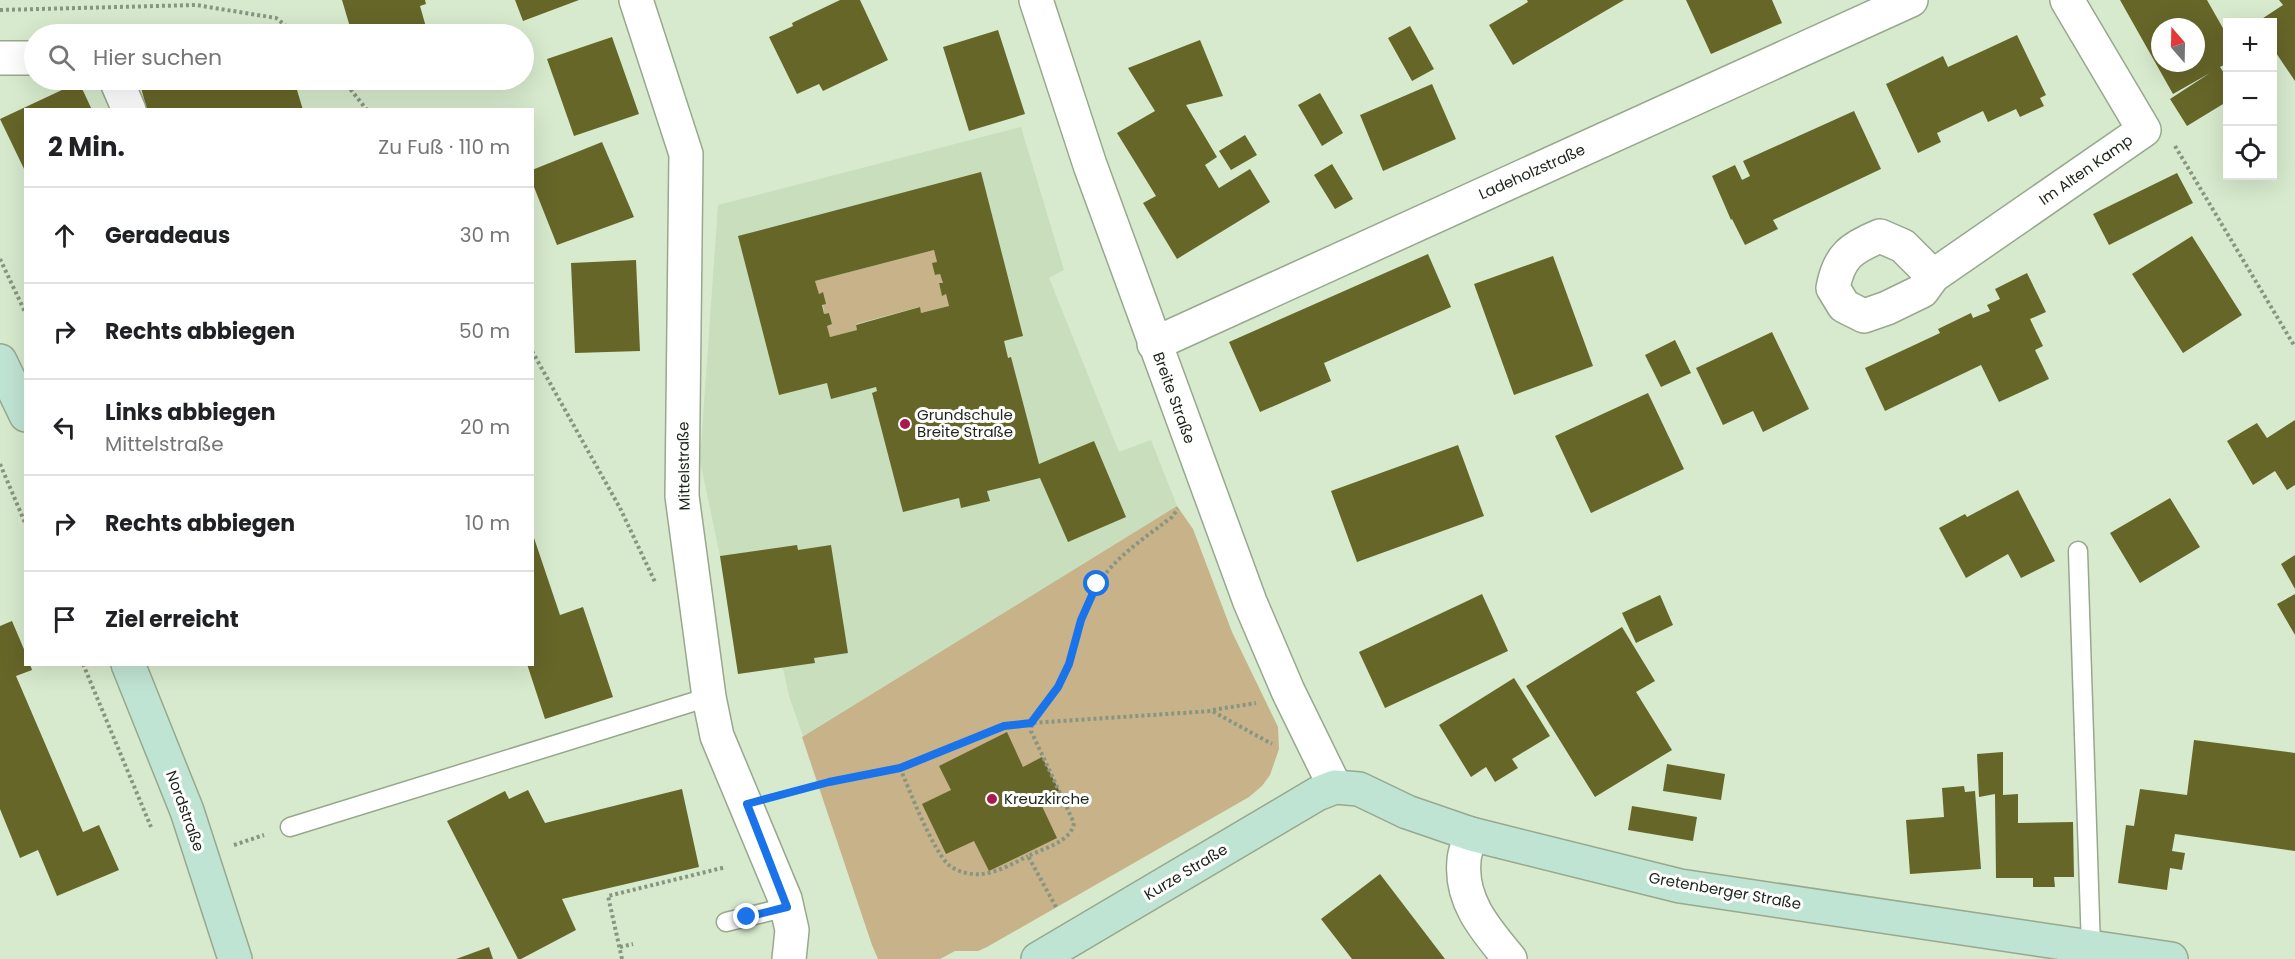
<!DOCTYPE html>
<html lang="de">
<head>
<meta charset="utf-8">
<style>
  :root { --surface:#fff; --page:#f6f6f6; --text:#202124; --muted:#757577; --line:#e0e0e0 }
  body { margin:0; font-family:Poppins,sans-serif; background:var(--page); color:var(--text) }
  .controls { position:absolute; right:18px; top:18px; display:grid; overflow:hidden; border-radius:0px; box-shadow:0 6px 24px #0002 }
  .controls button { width:54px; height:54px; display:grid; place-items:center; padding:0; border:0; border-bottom:2px solid var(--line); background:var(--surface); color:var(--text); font:30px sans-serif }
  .compass { position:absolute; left:2151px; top:18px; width:54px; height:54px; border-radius:50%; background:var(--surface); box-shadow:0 6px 24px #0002; rotate:340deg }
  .stop { position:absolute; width:18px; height:18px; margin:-14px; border:4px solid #1a73e8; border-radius:50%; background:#fff }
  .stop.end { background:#1a73e8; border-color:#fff; box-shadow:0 2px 6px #0008 }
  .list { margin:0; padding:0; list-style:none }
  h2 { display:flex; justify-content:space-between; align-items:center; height:78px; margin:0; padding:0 24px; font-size:26px }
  h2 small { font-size:20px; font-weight:400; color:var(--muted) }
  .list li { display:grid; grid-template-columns:39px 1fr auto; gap:18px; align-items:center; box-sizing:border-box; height:96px; padding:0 24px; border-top:2px solid var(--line) }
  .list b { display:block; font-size:22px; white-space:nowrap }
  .list p { margin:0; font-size:20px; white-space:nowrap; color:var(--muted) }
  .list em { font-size:20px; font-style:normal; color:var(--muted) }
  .icon { flex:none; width:33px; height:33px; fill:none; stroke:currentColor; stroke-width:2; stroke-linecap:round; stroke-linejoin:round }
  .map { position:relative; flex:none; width:2295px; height:959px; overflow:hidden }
  .search { position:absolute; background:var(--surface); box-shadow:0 6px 24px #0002; left:24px; top:24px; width:510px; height:66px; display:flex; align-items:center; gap:15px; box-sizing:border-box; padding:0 21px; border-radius:33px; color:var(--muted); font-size:22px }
  .panel { position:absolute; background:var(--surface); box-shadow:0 6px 24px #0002; left:24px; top:108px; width:510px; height:558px; border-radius:0px }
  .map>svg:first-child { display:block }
  .built { fill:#c8debc }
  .green { fill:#c7b289 }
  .building { fill:#666629; fill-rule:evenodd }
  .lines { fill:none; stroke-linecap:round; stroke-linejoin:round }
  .lane-casing { stroke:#97a88e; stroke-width:21 }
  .street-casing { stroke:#97a88e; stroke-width:36 }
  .secondary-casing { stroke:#97a88e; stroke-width:36 }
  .path { stroke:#889681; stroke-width:4; stroke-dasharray:3 3; stroke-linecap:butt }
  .lane { stroke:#fff; stroke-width:18 }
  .street { stroke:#fff; stroke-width:33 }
  .secondary { stroke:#c0e4d4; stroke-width:33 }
  .route { stroke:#1a73e8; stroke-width:8 }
  .poi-dot { fill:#ab184e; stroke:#fff; stroke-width:2 }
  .labels { text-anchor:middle; stroke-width:6; stroke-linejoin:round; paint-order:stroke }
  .street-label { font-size:15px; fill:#1d241a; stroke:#fff }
  .poi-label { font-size:15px; fill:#1d241a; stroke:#fff; text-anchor:start }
</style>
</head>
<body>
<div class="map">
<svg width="2295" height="959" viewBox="0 0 2295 959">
  <rect width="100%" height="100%" fill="#d7eacd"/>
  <path class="built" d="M1021 127 1064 270 1049 278 1119 452 1151 440 1177 506 803 736 789 696 783 668 738 674 720 556 700 461 718 205Z"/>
  <path class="green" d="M934 250 937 262 935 275 940 274 943 283 939 284 942 295 946 294 949 306 921 313 919 307 856 324 857 330 830 337 827 326 832 324 829 313 824 314 822 292 819 294 815 281Z
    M1177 506 1193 529 1232 632 1278 727 1279 749 1270 775 1262 786 1249 797 987 947 978 951H955L940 959H878L872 945 802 737Z"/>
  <path class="building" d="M342 0H425L426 4 420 6 428 34H360L357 26 350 27Z
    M515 0H579L523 21Z
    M840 0H860L888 60 823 91 819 84 797 94 769 37 793 26 792 23Z
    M1527 0H1624L1513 65 1489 25 1528 2Z
    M1686 0H1772L1782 23 1711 54Z
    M2120 0H2207L2228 37V63L2220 67 2228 79V101L2187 126 2170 99 2210 73 2173 94ZM2160 27H2196V63H2160Z
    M2279 0H2295V81L2272 47V22H2257L2283 5Z
    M1410 26 1434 69 1412 81 1388 38Z
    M998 30 1025 114 969 131 943 47Z
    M2017 35 2046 95 2040 98 2044 106 2020 117 2016 109 1988 122 1983 111 1937 133 1941 142 1918 153 1886 84 1943 56 1948 67Z
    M612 37 639 114 574 136 547 59Z
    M1200 40 1223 96 1186 105 1217 157 1205 165 1219 188 1250 169 1270 202 1177 259 1143 203 1156 196 1117 133 1155 111 1128 68Z
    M139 80H294L303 110H147Z
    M79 82 92 110H26V173L0 119Z
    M1432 84 1456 139 1383 171 1360 115Z
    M1320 93 1343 133 1322 146 1298 105Z
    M1854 111 1881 169 1773 220 1778 229 1745 245 1732 219 1731 220 1712 176 1735 165 1742 180 1750 176 1743 161Z
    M1245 135 1257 155 1231 170 1219 151Z
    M602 142 634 217 557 245 532 182V170Z
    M1332 164 1353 199 1335 209 1314 175Z
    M981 172 1023 336 1004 341 1008 358 1011 357 1039 464 1094 441 1126 517 1068 542 1040 478 987 491 990 501 961 508 959 498 903 512 872 393 877 391 876 387 831 399 827 383 779 395 738 236ZM934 250 937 262 932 263 935 275 940 274 943 283H939L942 296 946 294 949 306 921 313 920 307 856 325 857 330 830 337 827 326 832 324 829 313 824 314 822 305 826 304 823 292 819 294 815 281Z
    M2177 173 2193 203 2109 245 2093 214Z
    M2192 236 2242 315 2183 353 2132 274Z
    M1428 254 1451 307 1324 363 1331 381 1260 412 1229 342Z
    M1553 256 1593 366 1514 395 1474 284Z
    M636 260 640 351 575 353 571 263Z
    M2027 273 2046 312 2030 319 2043 346 2035 350 2049 379 1999 402 1981 365 1885 411 1865 368 1940 333 1938 329 1971 313 1973 318 1990 311 1987 305 2000 299 1995 289Z
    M1772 332 1809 409 1763 432 1753 411 1723 425 1696 368Z
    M1675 340 1691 373 1661 387 1645 355Z
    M1648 393 1684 469 1591 513 1555 436Z
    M2295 420V485L2287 490 2275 471 2253 485 2227 441 2257 423 2267 438Z
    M1458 445 1484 516 1357 562 1331 491Z
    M2018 490 2055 561 2021 578 2008 554 1966 578 1939 528 1965 514 1967 517Z
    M2170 498 2200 547 2140 583 2110 533Z
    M532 538H534L560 615 583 607 613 697 545 719 527 664H532Z
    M797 545 798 550 831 545 848 653 814 658 815 663 738 674 720 556Z
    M2295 555V589L2281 564Z
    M1482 594 1508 651 1385 708 1359 652Z
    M2295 594V635L2277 604Z
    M1660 595 1673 625 1636 643 1622 613Z
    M12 621 26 654V664H30L32 670 16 676 83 832 99 825 119 870 57 896 38 850 20 858 0 809V626Z
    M1622 627 1655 681 1636 692 1672 750 1595 797 1526 686Z
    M1514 678 1550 736 1512 759 1518 768 1495 782 1486 767 1471 777 1439 725Z
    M1007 732 1023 767 1042 757 1061 794 1041 804 1057 838 989 871 974 841 946 854 922 804 951 790 939 766Z
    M2194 740 2295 753V851L2175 834 2172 851 2185 853 2182 870 2170 868 2167 890 2118 883 2126 825 2134 826 2140 789 2187 795Z
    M2003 752V795L2018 794V823L2073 822 2074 877H2054L2055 887H2033V878H1996L1995 794 1979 797 1977 754Z
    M1667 764 1725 774 1721 800 1663 791Z
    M1964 786 1965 792 1975 791 1981 869 1910 874 1906 820 1944 817 1942 788Z
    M682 789 699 867 562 899 576 930 521 959H518L447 821 505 791 509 799 528 790 545 823Z
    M1632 806 1697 817 1693 841 1628 830Z
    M1380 874 1445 959H1352L1321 919Z
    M489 947 493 959H456Z"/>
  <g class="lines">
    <g class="lane-casing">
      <path id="lane" d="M2078 551 2091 948
        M290 827 709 697
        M726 922 787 907"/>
    </g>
    <g class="street-casing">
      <path id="street" d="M636 0 686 154 682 496 709 697 717 736 785 899 792 930 789 959
        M1036 0 1090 165 1250 602 1288 691 1335 787
        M0 58H34
        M116 80 129 110
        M1933 276 1903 246 1880 236C1851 248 1839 256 1833 288L1844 306 1864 316 1887 308 1922 291 1933 276 2144 130 2067 0
        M1154 344 1911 0
        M1471 834C1469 843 1464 852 1464 861 1460 901 1486 930 1510 959"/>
    </g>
    <g class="secondary-casing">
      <path id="secondary" d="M0 361 26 415
        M128 664 187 811 235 959
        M1038 959 1317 794 1335 787 1359 789 1407 812 1471 834 1680 886 2171 959"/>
    </g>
    <path class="path" d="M0 10 196 5 276 18 296 34
      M343 80 367 110
      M2175 146 2295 347
      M0 259 26 314
      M532 351 620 508 655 582
      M0 464 26 525
      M83 664 151 827
      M1213 710 1256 703
      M900 768C909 789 934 854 950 866 958 872 971 875 981 874 997 873 1014 863 1028 856
      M781 795 829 782 900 768 1004 726 1031 723 1212 711 1272 744
      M234 845 264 835
      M1056 907 1028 856C1044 848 1071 842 1074 823L1031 731C1031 714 1051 700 1059 685 1071 663 1073 641 1081 619 1100 566 1130 549 1172 517L1178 509
      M620 947 633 944
      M622 959 608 896 726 867"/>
    <use href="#lane" class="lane"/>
    <use href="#street" class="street"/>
    <use href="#secondary" class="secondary"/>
  </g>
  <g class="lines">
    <path class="route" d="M747 917 787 907 747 804 829 782 900 768 1004 726 1031 723 1058 687 1069 664 1081 620 1097 584"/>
  </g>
  <g class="poi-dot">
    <circle cx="905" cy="424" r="6"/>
    <circle cx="992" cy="799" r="6"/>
  </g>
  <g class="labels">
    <g class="street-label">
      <text transform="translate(2086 170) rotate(-35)" y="5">Im Alten Kamp</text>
      <text transform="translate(1532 172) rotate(-24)" y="5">Ladeholzstraße</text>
      <text transform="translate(1174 398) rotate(70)" y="5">Breite Straße</text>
      <text transform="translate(684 466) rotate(-91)" y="5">Mittelstraße</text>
      <text transform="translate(185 811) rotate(70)" y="5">Nordstraße</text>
      <text transform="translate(1186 872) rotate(-31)" y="5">Kurze Straße</text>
      <text transform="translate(1725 891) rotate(10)" y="5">Gretenberger Straße</text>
    </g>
    <g class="poi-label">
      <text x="917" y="420">Grundschule<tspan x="917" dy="17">Breite Straße</tspan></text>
      <text x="1004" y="804">Kreuzkirche</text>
    </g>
  </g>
</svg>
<div class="controls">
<button>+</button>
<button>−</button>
<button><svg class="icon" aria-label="locate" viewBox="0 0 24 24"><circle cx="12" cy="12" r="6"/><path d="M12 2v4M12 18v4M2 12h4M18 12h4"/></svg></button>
</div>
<svg class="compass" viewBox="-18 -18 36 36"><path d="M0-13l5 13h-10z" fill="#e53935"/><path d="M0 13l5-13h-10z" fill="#757577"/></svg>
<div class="stop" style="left:1097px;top:584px"></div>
<div class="stop end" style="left:747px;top:917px"></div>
<div class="search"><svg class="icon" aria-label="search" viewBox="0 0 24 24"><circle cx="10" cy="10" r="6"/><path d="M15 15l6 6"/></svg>Hier suchen</div>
<section class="panel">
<h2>2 Min.<small>Zu Fuß · 110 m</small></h2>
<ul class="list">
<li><svg class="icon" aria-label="ahead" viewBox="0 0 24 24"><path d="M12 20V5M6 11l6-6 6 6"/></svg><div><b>Geradeaus</b></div><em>30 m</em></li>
<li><svg class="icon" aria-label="right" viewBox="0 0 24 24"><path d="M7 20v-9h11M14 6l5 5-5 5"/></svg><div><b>Rechts abbiegen</b></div><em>50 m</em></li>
<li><svg class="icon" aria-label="left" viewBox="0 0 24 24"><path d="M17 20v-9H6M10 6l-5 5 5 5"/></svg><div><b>Links abbiegen</b><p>Mittelstraße</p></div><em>20 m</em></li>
<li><svg class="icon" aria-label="right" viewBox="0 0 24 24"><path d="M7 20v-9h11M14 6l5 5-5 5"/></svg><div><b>Rechts abbiegen</b></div><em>10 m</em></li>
<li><svg class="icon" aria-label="arrive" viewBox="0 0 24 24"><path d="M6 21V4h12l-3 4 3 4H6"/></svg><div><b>Ziel erreicht</b></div></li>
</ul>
</section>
</div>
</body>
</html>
